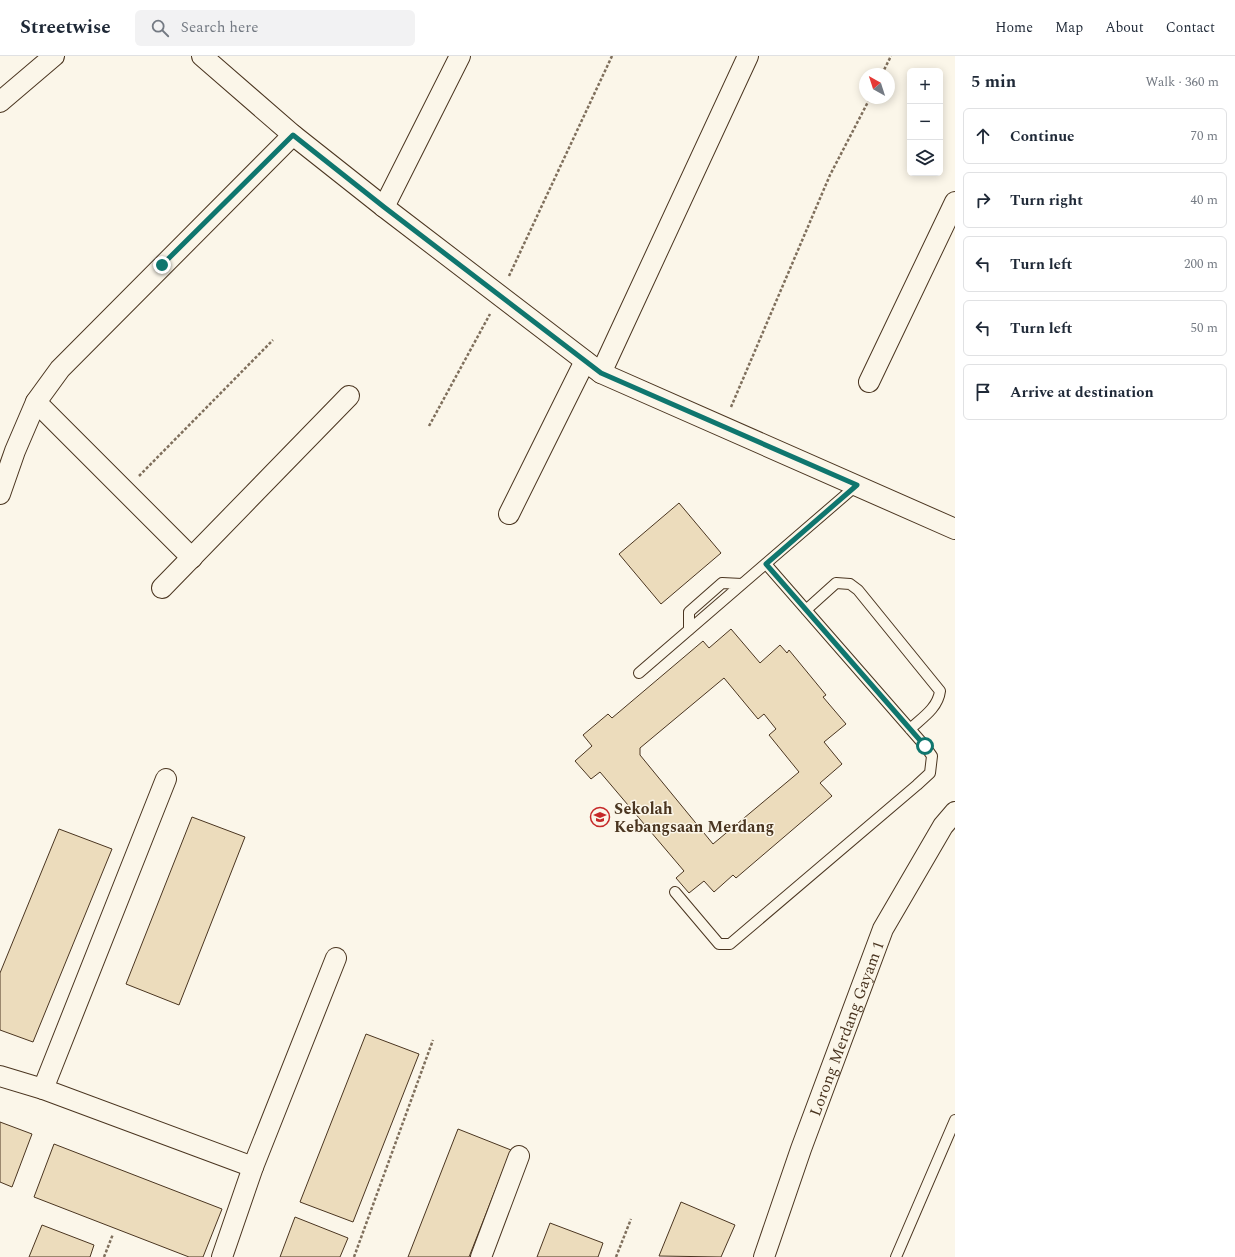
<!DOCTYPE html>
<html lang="en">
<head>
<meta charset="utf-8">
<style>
  :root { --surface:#fff; --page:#f2f2f3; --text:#1f2937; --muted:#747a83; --line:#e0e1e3 }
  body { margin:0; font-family:Spectral,serif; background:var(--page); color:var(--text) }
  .controls { position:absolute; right:12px; top:12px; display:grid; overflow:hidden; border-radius:6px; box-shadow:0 2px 10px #0003 }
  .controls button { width:36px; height:36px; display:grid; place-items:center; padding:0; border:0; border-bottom:1px solid var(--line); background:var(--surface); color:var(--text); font:20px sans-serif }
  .compass { position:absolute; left:859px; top:12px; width:36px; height:36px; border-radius:50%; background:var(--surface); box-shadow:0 2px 10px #0003; rotate:321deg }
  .stop { position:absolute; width:12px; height:12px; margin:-9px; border:3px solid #0f766e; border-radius:50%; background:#fff }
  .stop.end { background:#0f766e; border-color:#fff; box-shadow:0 1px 4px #0008 }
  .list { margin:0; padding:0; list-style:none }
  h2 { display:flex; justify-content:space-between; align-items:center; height:52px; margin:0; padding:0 16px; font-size:17px }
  h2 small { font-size:13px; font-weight:400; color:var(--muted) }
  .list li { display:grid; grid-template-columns:26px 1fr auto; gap:12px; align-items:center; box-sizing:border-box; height:56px; margin:0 8px 8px; padding:0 8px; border:1px solid var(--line); border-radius:6px }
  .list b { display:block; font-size:15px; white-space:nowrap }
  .list em { font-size:13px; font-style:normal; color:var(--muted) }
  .icon { flex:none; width:22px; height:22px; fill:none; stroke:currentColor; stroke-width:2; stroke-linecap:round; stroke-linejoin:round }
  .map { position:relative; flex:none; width:955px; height:1201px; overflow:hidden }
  header { display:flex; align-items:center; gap:24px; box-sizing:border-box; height:56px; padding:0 20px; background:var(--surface); border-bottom:1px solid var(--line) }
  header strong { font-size:19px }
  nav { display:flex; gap:22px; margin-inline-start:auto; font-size:14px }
  .search { width:280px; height:36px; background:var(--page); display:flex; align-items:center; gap:10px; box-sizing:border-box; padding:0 14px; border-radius:6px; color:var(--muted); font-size:15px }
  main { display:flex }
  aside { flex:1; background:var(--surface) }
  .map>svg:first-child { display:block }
  .building { fill:#ecdcbc; stroke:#4a3520; fill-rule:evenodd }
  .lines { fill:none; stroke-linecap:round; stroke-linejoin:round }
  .lane-casing { stroke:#4a3520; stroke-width:12 }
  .street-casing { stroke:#4a3520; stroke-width:22 }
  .path { stroke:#7f6f5c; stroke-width:2.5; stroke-dasharray:3 2; stroke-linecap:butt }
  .lane { stroke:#fbf6e9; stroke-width:10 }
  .street { stroke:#fbf6e9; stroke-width:20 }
  .route { stroke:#0f766e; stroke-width:5 }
  .labels { text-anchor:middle; stroke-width:3; stroke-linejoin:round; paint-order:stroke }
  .poi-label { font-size:16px; font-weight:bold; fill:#4a3520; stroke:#fbf6e9; text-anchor:start }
  .street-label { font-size:16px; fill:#4a3520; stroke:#fbf6e9 }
</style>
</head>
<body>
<header>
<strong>Streetwise</strong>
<div class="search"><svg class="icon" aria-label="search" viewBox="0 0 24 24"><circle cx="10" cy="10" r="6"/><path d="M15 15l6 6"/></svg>Search here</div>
<nav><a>Home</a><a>Map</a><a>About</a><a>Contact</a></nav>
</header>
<main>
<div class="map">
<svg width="955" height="1201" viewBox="0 0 955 1201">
  <rect width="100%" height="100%" fill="#fbf6e9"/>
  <path class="building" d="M679 447 721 497 661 548 619 498Z
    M731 573 760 607 780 589 787 597 789 594 826 639 823 641 846 668 824 686 842 708 820 727 832 740 736 822 733 819 714 836 704 825 689 837 676 822 684 815 600 716 591 723 575 705 592 690 583 679 608 658 612 662 703 585 709 592ZM724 622 758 663 764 658 776 673 769 679 799 716 713 788 640 699V692Z
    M192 761 245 781 179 949 126 928Z
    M59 773 112 793 33 986 0 974V917Z
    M366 978 419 998 353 1166 300 1146Z
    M0 1066 32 1078 12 1131 0 1126Z
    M458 1073 511 1094 469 1201H408Z
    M54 1088 222 1153 203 1201H189L34 1141Z
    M681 1146 735 1169 721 1201 659 1200Z
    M295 1161 348 1182 340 1201H280Z
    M550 1167 603 1187 598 1201H537Z
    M42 1169 94 1189 90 1201H29Z"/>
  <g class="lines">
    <g class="lane-casing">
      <path id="lane" d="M806 554 836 527 850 528 858 534 940 635C938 652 922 662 910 673
        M689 574V556L722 527 742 528
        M639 617 857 429
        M675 836 719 888H730L917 729 930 717 932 700 925 690 766 508
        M896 1201 955 1064"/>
    </g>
    <g class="street-casing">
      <g id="street">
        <path d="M202 0 293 79 384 151 601 317 955 473"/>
        <path d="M0 46 54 0"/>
        <path d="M384 151 460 0"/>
        <path d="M601 317 748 0"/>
        <path d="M869 326 955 146"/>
        <path d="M36 346 192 502"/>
        <path d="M0 438 15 395 36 346 60 313 293 79"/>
        <path d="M509 458 585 305"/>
        <path d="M162 532 349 340"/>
        <path d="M0 1020 43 1033 253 1111"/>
        <path d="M43 1033 166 723"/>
        <path d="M222 1201 253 1111 336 902"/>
        <path d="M481 1201 519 1100"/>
        <path id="s1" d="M764 1201 801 1093 883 873 943 770 955 756"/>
      </g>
    </g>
    <path class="path" d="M882 18 891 0
      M509 220 612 0
      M731 351 830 119 870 42
      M429 370 490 258
      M139 420 273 284
      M104 1201 113 1178
      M354 1201 433 984
      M616 1201 631 1163"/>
    <use href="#lane" class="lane"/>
    <use href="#street" class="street"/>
  </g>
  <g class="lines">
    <path class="route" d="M162 209 293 79 384 151 601 317 857 429 766 508 925 690"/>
  </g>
  <defs>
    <g id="school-ring" transform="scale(1)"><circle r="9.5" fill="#fbf6e9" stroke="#c62828" stroke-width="1.5"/><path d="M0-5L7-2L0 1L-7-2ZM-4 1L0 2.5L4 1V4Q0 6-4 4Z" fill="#c62828"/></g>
  </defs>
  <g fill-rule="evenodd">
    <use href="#school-ring" x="600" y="761"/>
  </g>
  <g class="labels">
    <g class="poi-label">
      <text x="614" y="758">Sekolah<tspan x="614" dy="18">Kebangsaan Merdang</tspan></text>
    </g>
    <g class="street-label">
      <text dy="6" stroke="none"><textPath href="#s1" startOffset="243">Lorong Merdang Gayam 1</textPath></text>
    </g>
  </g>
</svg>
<div class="controls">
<button>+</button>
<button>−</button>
<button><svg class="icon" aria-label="layers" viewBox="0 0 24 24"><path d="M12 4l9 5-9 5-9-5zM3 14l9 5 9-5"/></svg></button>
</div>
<svg class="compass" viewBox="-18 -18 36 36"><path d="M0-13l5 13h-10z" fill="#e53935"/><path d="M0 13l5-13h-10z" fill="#747a83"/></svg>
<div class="stop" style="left:925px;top:690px"></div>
<div class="stop end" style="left:162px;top:209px"></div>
</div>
<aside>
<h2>5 min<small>Walk · 360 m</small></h2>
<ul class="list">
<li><svg class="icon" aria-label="ahead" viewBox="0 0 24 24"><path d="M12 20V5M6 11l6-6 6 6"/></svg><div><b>Continue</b></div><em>70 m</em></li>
<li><svg class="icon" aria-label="right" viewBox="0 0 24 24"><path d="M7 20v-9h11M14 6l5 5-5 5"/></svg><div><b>Turn right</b></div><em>40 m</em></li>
<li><svg class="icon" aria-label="left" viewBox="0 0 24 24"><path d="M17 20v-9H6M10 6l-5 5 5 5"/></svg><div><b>Turn left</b></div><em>200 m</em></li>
<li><svg class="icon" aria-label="left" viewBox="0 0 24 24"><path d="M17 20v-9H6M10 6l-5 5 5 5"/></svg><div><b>Turn left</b></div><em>50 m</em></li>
<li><svg class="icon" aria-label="arrive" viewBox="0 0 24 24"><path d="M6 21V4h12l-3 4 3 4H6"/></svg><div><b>Arrive at destination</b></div></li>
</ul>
</aside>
</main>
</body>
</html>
